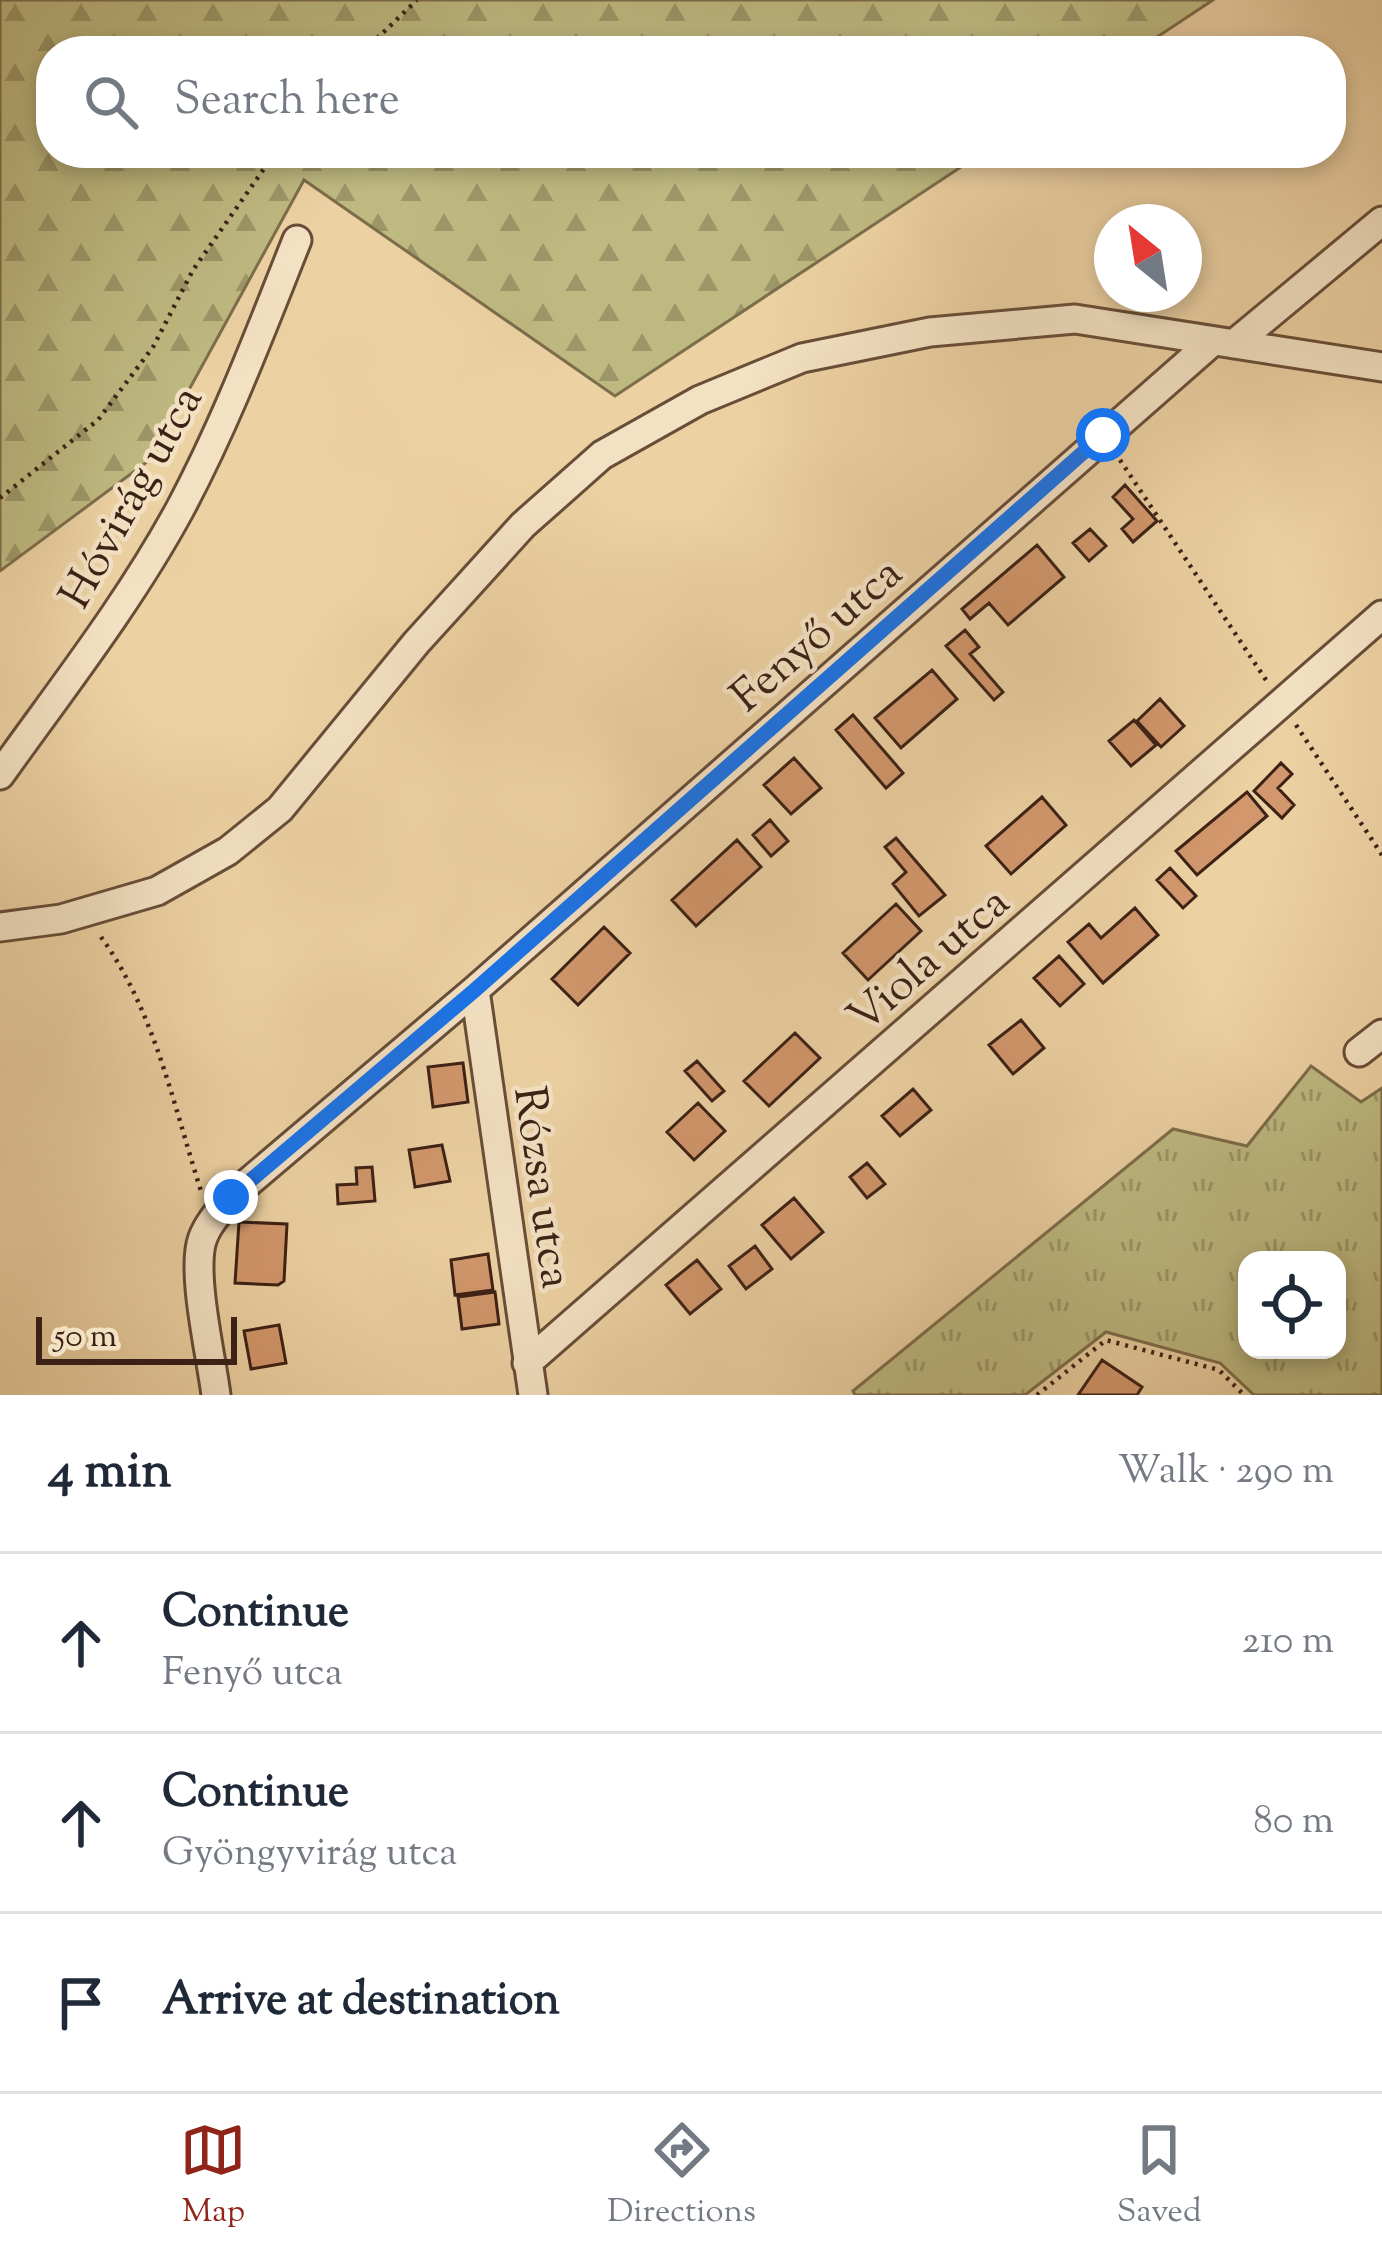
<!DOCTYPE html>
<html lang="en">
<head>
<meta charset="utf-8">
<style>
  :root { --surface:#fff; --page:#f2f2f3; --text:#1f2937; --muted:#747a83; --line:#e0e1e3; --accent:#8f2418 }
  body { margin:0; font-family:"Sorts Mill Goudy",serif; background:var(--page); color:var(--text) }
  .controls { position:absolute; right:36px; bottom:36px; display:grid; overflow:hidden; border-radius:24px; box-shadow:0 6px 18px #0003 }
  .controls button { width:108px; height:108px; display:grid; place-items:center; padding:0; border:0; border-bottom:3px solid var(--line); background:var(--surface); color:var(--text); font:60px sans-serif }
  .compass { position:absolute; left:1094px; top:204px; width:108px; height:108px; border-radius:50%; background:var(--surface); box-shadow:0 6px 18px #0003; rotate:330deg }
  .scale { position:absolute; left:36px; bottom:30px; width:201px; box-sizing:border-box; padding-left:12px; border:6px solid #3c2115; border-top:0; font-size:33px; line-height:42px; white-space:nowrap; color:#3c2115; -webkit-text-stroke:9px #f3e1c3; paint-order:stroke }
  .stop { position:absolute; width:36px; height:36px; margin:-27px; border:9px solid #1a73e8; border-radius:50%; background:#fff }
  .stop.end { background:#1a73e8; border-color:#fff; box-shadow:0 3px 12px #0008 }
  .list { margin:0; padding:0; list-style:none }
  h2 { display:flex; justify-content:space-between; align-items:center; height:156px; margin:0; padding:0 48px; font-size:51px }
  h2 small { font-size:39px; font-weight:400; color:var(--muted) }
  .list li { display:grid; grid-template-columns:78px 1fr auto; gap:36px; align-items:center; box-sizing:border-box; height:180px; padding:0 48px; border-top:3px solid var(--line) }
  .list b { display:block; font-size:45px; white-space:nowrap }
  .list p { margin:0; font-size:39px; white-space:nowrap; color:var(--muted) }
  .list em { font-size:39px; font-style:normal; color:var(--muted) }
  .icon { flex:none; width:66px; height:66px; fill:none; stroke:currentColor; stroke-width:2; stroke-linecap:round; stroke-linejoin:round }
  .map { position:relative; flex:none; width:1382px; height:1395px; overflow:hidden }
  .search { position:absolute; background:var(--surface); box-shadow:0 6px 18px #0003; left:36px; right:36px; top:36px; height:132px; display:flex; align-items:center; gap:30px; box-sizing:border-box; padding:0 42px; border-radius:48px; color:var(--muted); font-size:45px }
  .sheet { height:696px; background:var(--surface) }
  nav { display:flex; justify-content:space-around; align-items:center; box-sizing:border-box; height:168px; border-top:3px solid var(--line); background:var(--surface); font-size:33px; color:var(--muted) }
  nav a { display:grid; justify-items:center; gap:6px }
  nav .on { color:var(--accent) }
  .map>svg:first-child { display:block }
  .grass { fill:url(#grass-tufts); stroke:#7d6d4b; stroke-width:3; fill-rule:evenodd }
  .forest { fill:url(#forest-firs); stroke:#7d6d4b; stroke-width:3 }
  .building { fill:#d2976c; stroke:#3c2115; stroke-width:3 }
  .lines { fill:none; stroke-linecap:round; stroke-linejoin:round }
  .minor-casing { stroke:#684d38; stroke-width:33 }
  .path { stroke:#3c2115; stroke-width:4.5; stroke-dasharray:3 6; stroke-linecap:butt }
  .minor { stroke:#f3e1c3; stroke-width:27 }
  .route { stroke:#1a73e8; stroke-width:15 }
  .labels { text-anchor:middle; stroke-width:9; stroke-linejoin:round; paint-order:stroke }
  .street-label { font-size:45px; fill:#3c2115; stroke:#f3e1c3 }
</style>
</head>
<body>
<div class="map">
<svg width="1382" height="1395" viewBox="0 0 1382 1395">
  <defs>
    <pattern id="grass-tufts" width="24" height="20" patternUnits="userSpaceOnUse" patternTransform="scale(3)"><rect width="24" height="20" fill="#beb981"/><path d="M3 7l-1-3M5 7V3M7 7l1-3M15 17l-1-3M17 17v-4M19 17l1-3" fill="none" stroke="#9c9668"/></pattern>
    <pattern id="forest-firs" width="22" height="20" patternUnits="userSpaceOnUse" patternTransform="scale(3)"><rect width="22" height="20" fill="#beb981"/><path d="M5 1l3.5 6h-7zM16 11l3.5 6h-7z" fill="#9c9668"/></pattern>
  </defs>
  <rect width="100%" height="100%" fill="#ecd1a3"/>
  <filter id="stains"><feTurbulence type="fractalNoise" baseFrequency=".00167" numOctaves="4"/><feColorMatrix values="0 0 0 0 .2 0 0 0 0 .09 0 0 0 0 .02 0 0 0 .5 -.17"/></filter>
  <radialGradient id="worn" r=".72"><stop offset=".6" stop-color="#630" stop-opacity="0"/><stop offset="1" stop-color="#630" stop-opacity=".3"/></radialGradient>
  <path class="grass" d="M1311 1066 1361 1102 1382 1088V1395H1254L1220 1363 1106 1332 1025 1395H855L853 1391 1173 1129 1247 1146ZM1247 1260H1337V1350H1247Z"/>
  <path class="forest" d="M0 0H1213L1136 51H51V153H982L615 396 304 180 151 459 0 571Z"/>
  <path class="building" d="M1125 485 1157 521 1133 542 1122 529 1133 519 1113 497Z
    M1090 529 1106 546 1089 561 1073 543Z
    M1037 545 1064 577 1008 625 989 603 970 619 962 609Z
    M965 630 979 647 970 654 1003 692 994 700 946 646Z
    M932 670 957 699 901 748 875 718Z
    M1160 699 1184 726 1161 747 1137 721Z
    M853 715 903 773 886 788 836 730Z
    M1134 720 1156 745 1131 766 1109 741Z
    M794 758 821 788 791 814 764 785Z
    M1281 763 1292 774 1278 788 1294 805 1282 818 1254 791Z
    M1247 792 1267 816 1197 875 1176 851Z
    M1042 797 1066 825 1011 874 986 846Z
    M770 820 788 841 771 856 753 835Z
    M896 838 945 895 919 916 893 884 906 872 885 847Z
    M737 840 761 867 696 926 672 900Z
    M1170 868 1196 896 1183 908 1157 880Z
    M896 904 921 931 868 980 843 953Z
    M1135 908 1158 935 1103 983 1068 942 1089 924 1101 938Z
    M604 927 630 953 578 1005 552 979Z
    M1059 956 1084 984 1060 1006 1034 978Z
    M1021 1020 1044 1048 1013 1074 989 1045Z
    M795 1033 820 1058 769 1106 744 1081Z
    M697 1061 724 1091 712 1101 685 1071Z
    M463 1063 468 1102 433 1107 428 1067Z
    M913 1089 931 1110 900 1136 882 1116Z
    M698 1103 725 1131 694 1160 667 1132Z
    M442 1145 450 1181 415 1187 409 1150Z
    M867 1163 885 1184 867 1198 850 1177Z
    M372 1167 375 1201 338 1204 337 1185 357 1184 356 1168Z
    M794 1198 823 1232 791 1259 762 1225Z
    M239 1222 287 1224 284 1281 278 1285 235 1283Z
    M755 1246 772 1269 746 1289 729 1266Z
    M488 1254 493 1290 455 1295 451 1260Z
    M697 1260 721 1289 690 1314 666 1285Z
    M495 1292 499 1324 462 1329 458 1297Z
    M279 1325 286 1363 251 1369 244 1331Z
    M1102 1360 1142 1387 1137 1395H1078Z"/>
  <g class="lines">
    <g class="minor-casing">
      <path id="minor" d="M1234 344 1382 221
        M0 775C62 688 129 603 180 509 226 423 261 330 297 240
        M0 927 61 919 157 891 228 851 280 809 416 643 523 525 602 455 700 400 802 358 930 332 1075 319 1382 367
        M475 990 533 1395
        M1359 1052 1382 1034
        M527 1363 1382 615
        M216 1395C211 1356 193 1280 201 1244 205 1226 220 1211 231 1197L475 990 1213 341"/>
    </g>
    <path class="path" d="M364 51 417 0
      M1120 460 1266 680
      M0 498 98 420 153 347 193 270 275 153
      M1296 725 1382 855
      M101 937C155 1011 174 1108 202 1194
      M1037 1395 1106 1340 1219 1370 1244 1395"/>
    <use href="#minor" class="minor"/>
  </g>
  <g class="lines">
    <path class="route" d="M231 1197 475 990 1103 435"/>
  </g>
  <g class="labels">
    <g class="street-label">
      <text transform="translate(129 496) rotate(-61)" y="16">Hóvirág utca</text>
      <text transform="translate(815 633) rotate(-41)" y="16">Fenyő utca</text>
      <text transform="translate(927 958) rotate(-41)" y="16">Viola utca</text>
      <text transform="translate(545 1187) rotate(82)" y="16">Rózsa utca</text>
    </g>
  </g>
  <rect width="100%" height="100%" filter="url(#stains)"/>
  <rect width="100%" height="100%" fill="url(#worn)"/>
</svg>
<div class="controls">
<button><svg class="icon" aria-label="locate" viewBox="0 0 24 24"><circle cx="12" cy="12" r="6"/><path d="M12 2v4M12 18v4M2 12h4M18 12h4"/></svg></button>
</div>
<svg class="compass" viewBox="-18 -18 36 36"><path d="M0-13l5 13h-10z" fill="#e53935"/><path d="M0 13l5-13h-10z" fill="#747a83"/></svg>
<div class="scale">50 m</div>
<div class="stop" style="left:1103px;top:435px"></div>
<div class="stop end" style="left:231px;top:1197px"></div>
<div class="search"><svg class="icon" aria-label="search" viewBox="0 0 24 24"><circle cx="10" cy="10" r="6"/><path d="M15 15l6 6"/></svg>Search here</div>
</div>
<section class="sheet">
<h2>4 min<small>Walk · 290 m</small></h2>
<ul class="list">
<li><svg class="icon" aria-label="ahead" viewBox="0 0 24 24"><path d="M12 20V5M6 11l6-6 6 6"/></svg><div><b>Continue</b><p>Fenyő utca</p></div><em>210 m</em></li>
<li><svg class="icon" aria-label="ahead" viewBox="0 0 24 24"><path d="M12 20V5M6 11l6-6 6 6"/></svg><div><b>Continue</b><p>Gyöngyvirág utca</p></div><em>80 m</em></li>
<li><svg class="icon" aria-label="arrive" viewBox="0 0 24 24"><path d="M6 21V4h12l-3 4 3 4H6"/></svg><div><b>Arrive at destination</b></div></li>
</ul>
</section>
<nav>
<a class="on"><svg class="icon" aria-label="map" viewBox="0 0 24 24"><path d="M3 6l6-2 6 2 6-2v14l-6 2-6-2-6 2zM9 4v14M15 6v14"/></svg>Map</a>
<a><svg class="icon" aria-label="directions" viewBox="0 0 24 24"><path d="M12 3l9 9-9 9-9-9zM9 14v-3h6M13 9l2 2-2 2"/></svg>Directions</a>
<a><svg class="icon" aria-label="saved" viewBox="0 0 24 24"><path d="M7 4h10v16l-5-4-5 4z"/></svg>Saved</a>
</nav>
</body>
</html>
